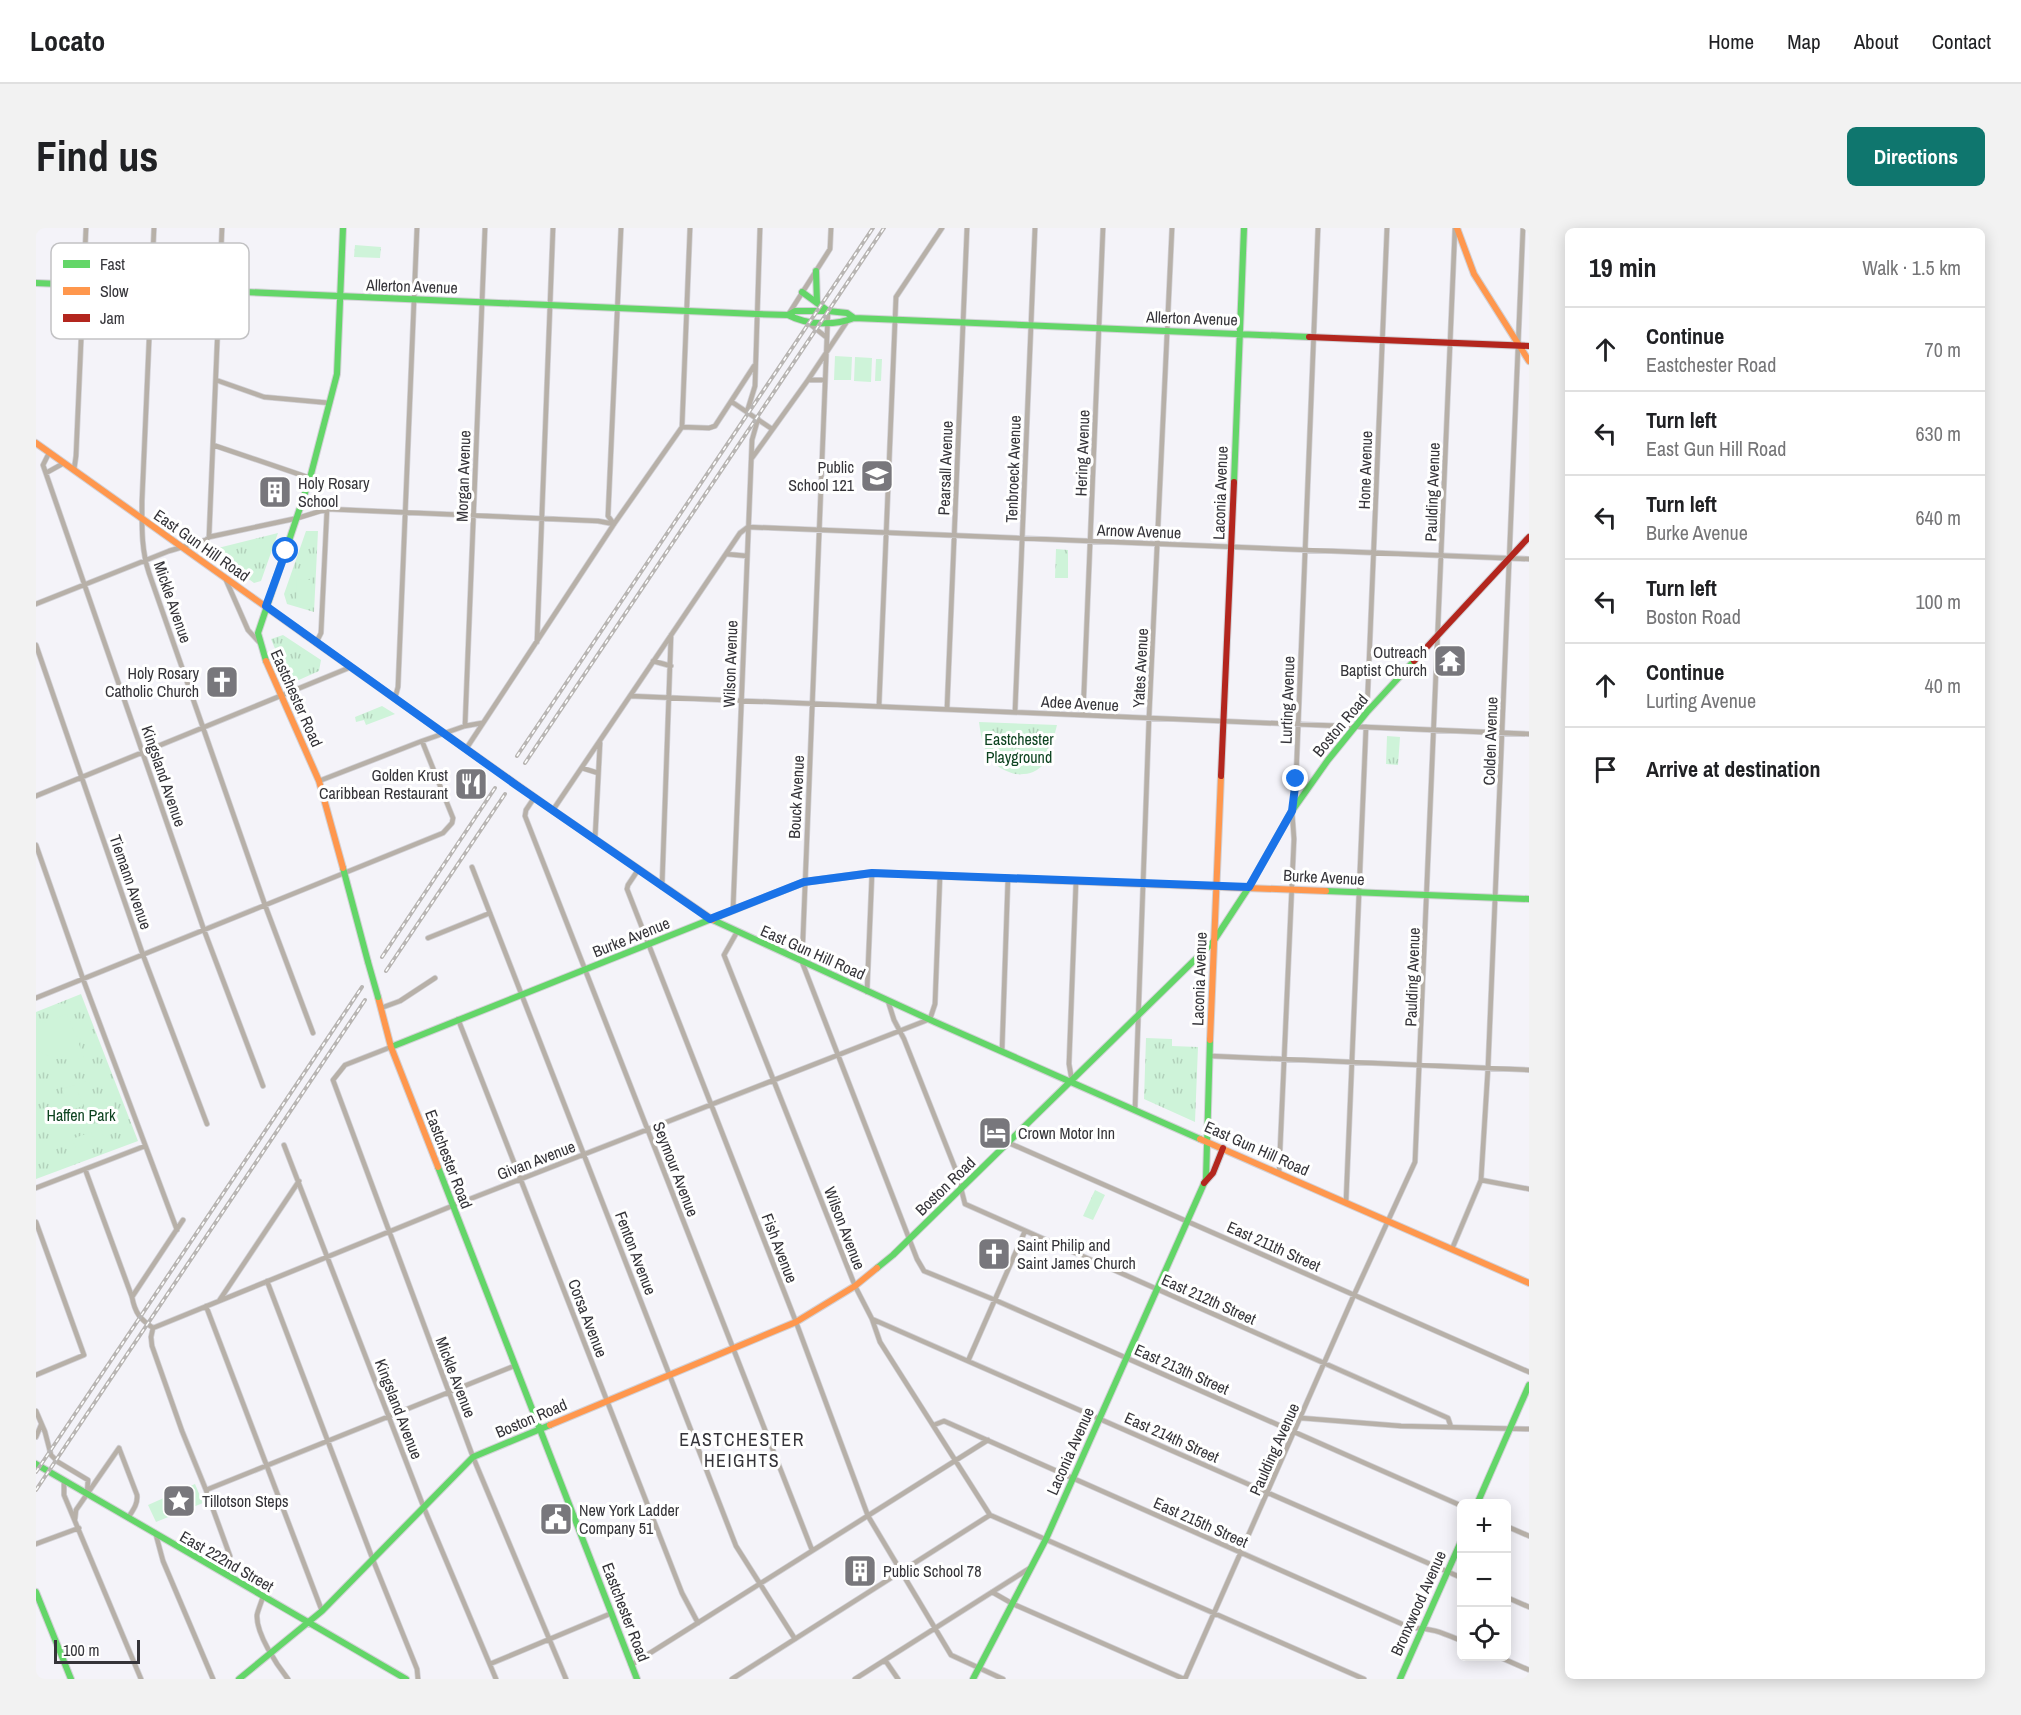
<!DOCTYPE html>
<html lang="en">
<head>
<meta charset="utf-8">
<style>
  :root { --surface:#fff; --page:#f2f2f2; --text:#202124; --muted:#757577; --line:#e0e0e0; --accent:#0f766e }
  body { margin:0; font-family:"Archivo Narrow",sans-serif; background:var(--page); color:var(--text) }
  .controls { position:absolute; right:18px; bottom:18px; display:grid; overflow:hidden; border-radius:9px; box-shadow:0 3px 15px #0003 }
  .controls button { width:54px; height:54px; display:grid; place-items:center; padding:0; border:0; border-bottom:2px solid var(--line); background:var(--surface); color:var(--text); font:30px sans-serif }
  .scale { position:absolute; left:18px; bottom:15px; width:86px; box-sizing:border-box; padding-left:6px; border:3px solid #353439; border-top:0; font-size:16px; line-height:21px; white-space:nowrap; color:#353439; -webkit-text-stroke:4px #fff; paint-order:stroke }
  .stop { position:absolute; width:18px; height:18px; margin:-14px; border:4px solid #1a73e8; border-radius:50%; background:#fff }
  .stop.end { background:#1a73e8; border-color:#fff; box-shadow:0 2px 6px #0008 }
  .list { margin:0; padding:0; list-style:none }
  h2 { display:flex; justify-content:space-between; align-items:center; height:78px; margin:0; padding:0 24px; font-size:26px }
  h2 small { font-size:20px; font-weight:400; color:var(--muted) }
  .list li { display:grid; grid-template-columns:39px 1fr auto; gap:18px; align-items:center; box-sizing:border-box; height:84px; padding:0 24px; border-top:2px solid var(--line) }
  .list b { display:block; font-size:22px; white-space:nowrap }
  .list p { margin:0; font-size:20px; white-space:nowrap; color:var(--muted) }
  .list em { font-size:20px; font-style:normal; color:var(--muted) }
  .icon { flex:none; width:33px; height:33px; fill:none; stroke:currentColor; stroke-width:2; stroke-linecap:round; stroke-linejoin:round }
  .map { position:relative; flex:none; width:1493px; height:1451px; overflow:hidden; border-radius:9px }
  header { display:flex; align-items:center; gap:36px; box-sizing:border-box; height:84px; padding:0 30px; background:var(--surface); border-bottom:2px solid var(--line) }
  header strong { font-size:28px }
  nav { display:flex; gap:33px; margin-inline-start:auto; font-size:21px }
  .intro { display:flex; align-items:center; justify-content:space-between; box-sizing:border-box; height:144px; padding:0 36px }
  h1 { margin:0; font-size:42px }
  .button { padding:15px 27px; border-radius:9px; background:var(--accent); color:#fff; font-size:21px; font-weight:700 }
  main { display:flex; gap:36px; padding:0 36px }
  aside { flex:1; background:var(--surface); border-radius:9px; box-shadow:0 3px 15px #0003 }
  .map>svg:first-child { display:block }
  .grass { fill:url(#grass-tufts) }
  .garden { fill:#cef3d9 }
  .lines { fill:none; stroke-linecap:round; stroke-linejoin:round }
  .street-casing { stroke:#d2d1d6; stroke-width:6 }
  .fast-casing { stroke:#d2d1d6; stroke-width:8 }
  .slow-casing { stroke:#d2d1d6; stroke-width:8 }
  .jam-casing { stroke:#d2d1d6; stroke-width:8 }
  .street { stroke:#b7b0a8; stroke-width:4.5 }
  .fast { stroke:#63d668; stroke-width:6 }
  .slow { stroke:#ff974d; stroke-width:6 }
  .jam { stroke:#b3261e; stroke-width:6 }
  .rail-casing { stroke:#b8b5b3; stroke-width:4 }
  .rail { stroke:#fff; stroke-width:1.5; stroke-dasharray:4.5; stroke-linecap:butt }
  .fast-bridge-casing { stroke:#d2d1d6; stroke-width:8; stroke-linecap:butt }
  .fast-bridge { stroke:#63d668; stroke-width:6 }
  .route { stroke:#1a73e8; stroke-width:8 }
  .labels { text-anchor:middle; stroke-width:6; stroke-linejoin:round; paint-order:stroke }
  .street-label { font-size:16px; fill:#353439; stroke:#fff }
  .poi-label { font-size:16px; fill:#353439; stroke:#fff; text-anchor:start }
  .park-label { font-size:16px; fill:#0d4320; stroke:#fff }
  .neighbourhood-label { font-size:18px; letter-spacing:1.5px; fill:#353439; stroke:#fff }
  .key { fill:#fff; stroke:#c2c2c4; stroke-width:1.5 }
  .key-label { font-size:16px; fill:#353439 }
</style>
</head>
<body>
<header>
<strong>Locato</strong>
<nav><a>Home</a><a>Map</a><a>About</a><a>Contact</a></nav>
</header>
<div class="intro"><h1>Find us</h1><a class="button">Directions</a></div>
<main>
<div class="map">
<svg width="1493" height="1451" viewBox="0 0 1493 1451">
  <defs>
    <pattern id="grass-tufts" width="24" height="20" patternUnits="userSpaceOnUse" patternTransform="scale(1.5)"><rect width="24" height="20" fill="#cef3d9"/><path d="M3 7l-1-3M5 7V3M7 7l1-3M15 17l-1-3M17 17v-4M19 17l1-3" fill="none" stroke="#b2d1bb"/></pattern>
  </defs>
  <rect width="100%" height="100%" fill="#f4f3f9"/>
  <path class="grass" d="M319 17 345 19 344 30 318 29Z
    M270 303H282L278 384 251 376 248 366Z
    M242 305 225 353 218 355 182 328V320Z
    M1020 321 1032 322V350H1019Z
    M247 407 285 432 283 443 256 455 252 452 235 411Z
    M346 478 359 486 330 497 328 492 320 494 319 489Z
    M943 494 1021 497 1012 533C1007 537 1002 542 997 544 990 547 979 547 973 544 950 536 946 516 943 494Z
    M1351 508 1364 509 1362 537 1350 536Z
    M45 766 102 913 0 951V784Z
    M1110 810 1136 811V818L1162 819 1159 894 1108 871Z
    M1059 962 1069 967 1057 992 1047 988Z
    M159 1256 167 1275 120 1294 112 1277Z"/>
  <path class="garden" d="M799 128 816 129 815 152H798Z
    M819 129 836 130 835 154 818 153Z
    M840 131H846L845 153H839Z
    M265 328H277L278 349H265Z
    M261 351 276 352 275 377 260 376Z
    M985 515 1008 518 1007 529 983 526Z
    M984 527 1001 530 999 541 983 538Z
    M31 786 40 808 45 811 43 816 48 830C30 833 15 832 0 821V798L3 793 8 795Z
    M52 852 60 873 48 878 40 857Z
    M39 857 47 878 34 882 26 861Z
    M75 871 79 880 60 887 56 878Z
    M79 882 83 891 64 898 60 890Z
    M50 892 54 901 35 908 32 899Z
    M84 893 87 902 68 909 65 901Z
    M55 904 59 913 40 920 36 911Z"/>
  <g class="lines">
    <g class="street-casing">
      <path id="street" d="M118 0 106 273C106 298 105 321 113 345L229 677 277 805
        M792 83 766 734 881 1031 888 1043 959 1072 1426 1278
        M752 87 794 21 795 0
        M770 93 790 109
        M180 152 228 169 294 175
        M772 152H789
        M696 174 736 201
        M711 184 719 158 724 0
        M646 199 654 0
        M646 199 673 200 679 198 718 138
        M177 217 274 250
        M13 225 7 237 168 702 227 858
        M716 230 772 152 810 95
        M38 242 40 228 50 0
        M10 245 28 235
        M268 270 286 276 291 281 285 405 280 415
        M578 296 572 288 585 0
        M173 309 186 0
        M690 326 711 328
        M190 352 212 402 223 414
        M0 376 133 323 170 312 173 309 262 290 291 281 562 293 578 296
        M501 414 517 0
        M0 417 107 727 171 896
        M617 433 635 438
        M594 468 1493 506
        M359 470 362 459 381 0
        M843 478 860 69 906 0
        M911 481 931 0
        M1331 483 1351 0
        M979 484 999 0
        M1047 487 1067 0
        M429 498 449 0
        M430 521 578 296 646 199
        M546 540 562 545
        M283 553 386 513 429 498 446 495
        M0 568 315 439
        M498 570 490 582 489 588 776 1322
        M517 582 704 305 712 299 1493 331
        M559 611 564 515
        M0 617 47 751 141 1002
        M436 639 700 1318 759 1411
        M602 642 592 657 591 661 760 1094 832 1288 915 1427 967 1451
        M626 659 635 407
        M697 682 715 237 716 212 722 191
        M701 704 688 727 819 1058 836 1091 844 1114 954 1287
        M392 710 454 685
        M831 764 836 645
        M0 770 407 605 416 595 417 590 386 513
        M852 773 858 792 868 811 921 945 929 976 1412 1190 1415 1199
        M345 780 364 773 399 750
        M422 791 646 1365 662 1395
        M355 819 309 837 297 852 437 1229 530 1451
        M966 823 972 649
        M1175 828 1493 842
        M1036 853 1033 836 1040 653
        M1099 881 1113 490 1136 0
        M973 915 1493 1144
        M248 917 388 1280 460 1451
        M49 941 96 1069C99 1085 104 1091 117 1100
        M1243 945 1258 611 1256 583 1260 551 1282 0
        M1445 952 1493 961
        M0 960 109 918
        M1310 974 1330 499
        M0 994 48 1127 0 1147
        M1416 1021 1445 952 1452 840 1487 0
        M231 1053 337 1332 381 1441 382 1451
        M96 1069 147 992
        M183 1073 263 953
        M170 1078 286 1383
        M836 1091 1426 1350
        M117 1100 416 978 894 791 899 776 904 647
        M117 1100 115 1109 116 1118 146 1203 170 1262 194 1328 188 1345
        M932 1133 989 1003
        M0 1183 9 1204 15 1227 22 1234 52 1252 51 1266
        M1265 1190 1365 1198 1493 1201
        M898 1197 908 1193 1375 1400C1394 1399 1409 1406 1426 1413
        M0 1209 5 1197
        M83 1220 101 1267C102 1276 97 1282 92 1290
        M28 1253V1267L105 1451
        M170 1262 478 1138
        M954 1287 1328 1451
        M39 1291 40 1282 83 1220
        M1470 1298 1493 1308
        M120 1307 127 1333 177 1451
        M0 1316 43 1300
        M956 1364 977 1376 1148 1451
        M227 1369C225 1375 222 1382 221 1387 220 1406 241 1437 252 1451
        M1470 1369 1493 1379
        M1461 1428 1493 1442
        M849 1432 862 1451
        M454 1436 576 1385
        M595 1437 952 1212
        M696 1451 954 1287
        M819 1451 994 1340
        M1149 1451 1318 1067 1379 934 1419 0"/>
    </g>
    <g class="fast-casing">
      <path id="fast" d="M780 43 781 75
        M0 55 721 86 752 87 759 83H792L811 85 818 90
        M766 64 792 83
        M752 87C771 97 798 98 818 90L1273 109
        M1198 254 1208 0
        M230 433 222 405 274 250 301 146 307 0
        M307 640 332 734
        M1290 663 1493 671
        M677 692 899 794 1164 911
        M355 819 768 654 836 645 1008 652
        M402 939 601 1451
        M841 1040 857 1027 1177 714 1213 659 1256 583 1292 532 1331 484 1378 433
        M0 1236 370 1451
        M1441 1276 1493 1157
        M0 1364 35 1451
        M203 1451 286 1383 437 1229 514 1197
        M937 1451 1010 1311 1170 951 1174 812
        M1364 1451 1426 1311"/>
    </g>
    <g class="slow-casing">
      <path id="slow" d="M1421 0 1438 46 1493 133
        M0 215 268 406
        M230 433 283 553 307 640
        M518 583 677 692
        M1008 652 1290 663
        M342 769 355 819 402 939
        M1174 812 1185 548
        M1164 911 1493 1055
        M514 1197 760 1094 819 1058 841 1040"/>
    </g>
    <g class="jam-casing">
      <path id="jam" d="M1273 109 1493 118
        M268 406 518 583
        M1378 433 1493 309
        M1185 548 1198 254
        M1168 955 1177 945 1187 920"/>
    </g>
    <use href="#street" class="street"/>
    <use href="#fast" class="fast"/>
    <use href="#slow" class="slow"/>
    <use href="#jam" class="jam"/>
    <g class="rail-casing">
      <path id="rail" d="M481 528 837 0
        M489 535 848 0
        M346 729 459 560
        M350 743 469 566
        M0 1244 326 759
        M0 1262 329 772"/>
    </g>
    <use href="#rail" class="rail"/>
    <g class="fast-bridge-casing">
      <path id="fast-bridge" d="M332 734 342 769"/>
    </g>
    <use href="#fast-bridge" class="fast-bridge"/>
  </g>
  <g class="lines">
    <path class="route" d="M250 323 230 378 480 557 674 691 768 654 836 645 1213 659 1256 583 1260 551"/>
  </g>
  <defs>
    <g id="school-square" transform="scale(1.725)"><rect x="-9" y="-9" width="18" height="18" rx="4" fill="#78777c" stroke="#fff"/><path d="M0-5L7-2L0 1L-7-2ZM-4 1L0 2.5L4 1V4Q0 6-4 4Z" fill="#fff"/></g>
    <g id="building-square" transform="scale(1.725)"><rect x="-9" y="-9" width="18" height="18" rx="4" fill="#78777c" stroke="#fff"/><path d="M-4-6H4V6H1V3H-1V6H-4ZM-2.5-4.3h1.7v1.8h-1.7ZM.8-4.3h1.7v1.8H.8ZM-2.5-1h1.7V.8h-1.7ZM.8-1h1.7V.8H.8Z" fill="#fff"/></g>
    <g id="temple-square" transform="scale(1.725)"><rect x="-9" y="-9" width="18" height="18" rx="4" fill="#78777c" stroke="#fff"/><path d="M0-6L5-2H3V0L6.5 2.5H4V6H1.5V3h-3V6H-4V2.5H-6.5L-3 0V-2H-5Z" fill="#fff"/></g>
    <g id="church-square" transform="scale(1.725)"><rect x="-9" y="-9" width="18" height="18" rx="4" fill="#78777c" stroke="#fff"/><path d="M-1.2-6h2.4v3.5h3.3v2.4h-3.3V6h-2.4V-.1h-3.3v-2.4h3.3Z" fill="#fff"/></g>
    <g id="restaurant-square" transform="scale(1.725)"><rect x="-9" y="-9" width="18" height="18" rx="4" fill="#78777c" stroke="#fff"/><path d="M-5-6h1v4h1v-4h1v4h1v-4h1v5L-1.5 .5V6h-2V.5L-5-1ZM5-6V6H3V1.5H1.5Q1.5-4 5-6Z" fill="#fff"/></g>
    <g id="hotel-square" transform="scale(1.725)"><rect x="-9" y="-9" width="18" height="18" rx="4" fill="#78777c" stroke="#fff"/><path d="M-6-4.5h1.5V1H6V5H4.5V3h-9V5H-6ZM-4 0a1.8 1.8 0 1 1 3.6 0ZM.5 0V-2.5h3Q6-2.5 6 0Z" fill="#fff"/></g>
    <g id="sight-square" transform="scale(1.725)"><rect x="-9" y="-9" width="18" height="18" rx="4" fill="#78777c" stroke="#fff"/><path d="M0-6L1.8-2.2L6-1.7L2.9 1.2L3.7 5.4L0 3.3L-3.7 5.4L-2.9 1.2L-6-1.7L-1.8-2.2Z" fill="#fff"/></g>
    <g id="civic-square" transform="scale(1.725)"><rect x="-9" y="-9" width="18" height="18" rx="4" fill="#78777c" stroke="#fff"/><path d="M-.6-6.5H3V-4.5H.6V-3L4-1V1h2V6H-6V1h2V-1L-.6-3ZM-1.2 2.5V6h2.4V2.5Z" fill="#fff"/></g>
  </defs>
  <g fill-rule="evenodd">
    <use href="#school-square" x="841" y="248"/>
    <use href="#building-square" x="239" y="264"/>
    <use href="#temple-square" x="1414" y="433"/>
    <use href="#church-square" x="186" y="454"/>
    <use href="#restaurant-square" x="435" y="556"/>
    <use href="#hotel-square" x="959" y="905"/>
    <use href="#church-square" x="958" y="1026"/>
    <use href="#sight-square" x="143" y="1273"/>
    <use href="#civic-square" x="520" y="1291"/>
    <use href="#building-square" x="824" y="1343"/>
  </g>
  <g class="labels">
    <g class="street-label">
      <text transform="translate(376 58) rotate(2)" y="6">Allerton Avenue</text>
      <text transform="translate(1156 90) rotate(2)" y="6">Allerton Avenue</text>
      <text transform="translate(1046 225) rotate(-88)" y="6">Hering Avenue</text>
      <text transform="translate(909 240) rotate(-88)" y="6">Pearsall Avenue</text>
      <text transform="translate(977 241) rotate(-88)" y="6">Tenbroeck Avenue</text>
      <text transform="translate(1329 242) rotate(-88)" y="6">Hone Avenue</text>
      <text transform="translate(427 248) rotate(-88)" y="6">Morgan Avenue</text>
      <text transform="translate(1396 264) rotate(-88)" y="6">Paulding Avenue</text>
      <text transform="translate(1184 265) rotate(-88)" y="6">Laconia Avenue</text>
      <text transform="translate(1103 303) rotate(2)" y="6">Arnow Avenue</text>
      <text transform="translate(166 317) rotate(35)" y="6">East Gun Hill Road</text>
      <text transform="translate(137 374) rotate(71)" y="6">Mickle Avenue</text>
      <text transform="translate(694 436) rotate(-88)" y="6">Wilson Avenue</text>
      <text transform="translate(1104 440) rotate(-87)" y="6">Yates Avenue</text>
      <text transform="translate(261 470) rotate(66)" y="6">Eastchester Road</text>
      <text transform="translate(1251 472) rotate(-88)" y="6">Lurting Avenue</text>
      <text transform="translate(1044 475) rotate(3)" y="6">Adee Avenue</text>
      <text transform="translate(1304 497) rotate(-50)" y="6">Boston Road</text>
      <text transform="translate(1454 513) rotate(-88)" y="6">Colden Avenue</text>
      <text transform="translate(128 548) rotate(71)" y="6">Kingsland Avenue</text>
      <text transform="translate(760 569) rotate(-87)" y="6">Bouck Avenue</text>
      <text transform="translate(1288 649) rotate(3)" y="6">Burke Avenue</text>
      <text transform="translate(95 654) rotate(71)" y="6">Tiemann Avenue</text>
      <text transform="translate(595 709) rotate(-22)" y="6">Burke Avenue</text>
      <text transform="translate(777 724) rotate(24)" y="6">East Gun Hill Road</text>
      <text transform="translate(1376 749) rotate(-88)" y="6">Paulding Avenue</text>
      <text transform="translate(1163 751) rotate(-88)" y="6">Laconia Avenue</text>
      <text transform="translate(1221 920) rotate(24)" y="6">East Gun Hill Road</text>
      <text transform="translate(413 931) rotate(69)" y="6">Eastchester Road</text>
      <text transform="translate(500 932) rotate(-21)" y="6">Givan Avenue</text>
      <text transform="translate(640 941) rotate(69)" y="6">Seymour Avenue</text>
      <text transform="translate(909 958) rotate(-44)" y="6">Boston Road</text>
      <text transform="translate(809 1000) rotate(69)" y="6">Wilson Avenue</text>
      <text transform="translate(1238 1018) rotate(24)" y="6">East 211th Street</text>
      <text transform="translate(744 1020) rotate(69)" y="6">Fish Avenue</text>
      <text transform="translate(600 1025) rotate(69)" y="6">Fenton Avenue</text>
      <text transform="translate(1173 1071) rotate(24)" y="6">East 212th Street</text>
      <text transform="translate(552 1090) rotate(69)" y="6">Corsa Avenue</text>
      <text transform="translate(1146 1141) rotate(24)" y="6">East 213th Street</text>
      <text transform="translate(420 1149) rotate(69)" y="6">Mickle Avenue</text>
      <text transform="translate(363 1181) rotate(69)" y="6">Kingsland Avenue</text>
      <text transform="translate(495 1190) rotate(-23)" y="6">Boston Road</text>
      <text transform="translate(1136 1209) rotate(24)" y="6">East 214th Street</text>
      <text transform="translate(1238 1221) rotate(-66)" y="6">Paulding Avenue</text>
      <text transform="translate(1034 1223) rotate(-66)" y="6">Laconia Avenue</text>
      <text transform="translate(1165 1294) rotate(24)" y="6">East 215th Street</text>
      <text transform="translate(191 1333) rotate(30)" y="6">East 222nd Street</text>
      <text transform="translate(1382 1375) rotate(-66)" y="6">Bronxwood Avenue</text>
      <text transform="translate(590 1384) rotate(69)" y="6">Eastchester Road</text>
    </g>
    <g class="poi-label">
      <text x="818" y="245" text-anchor="end">Public<tspan x="818" dy="18">School 121</tspan></text>
      <text x="262" y="261">Holy Rosary<tspan x="262" dy="18">School</tspan></text>
      <text x="1391" y="430" text-anchor="end">Outreach<tspan x="1391" dy="18">Baptist Church</tspan></text>
      <text x="163" y="451" text-anchor="end">Holy Rosary<tspan x="163" dy="18">Catholic Church</tspan></text>
      <text x="412" y="553" text-anchor="end">Golden Krust<tspan x="412" dy="18">Caribbean Restaurant</tspan></text>
      <text x="982" y="911">Crown Motor Inn</text>
      <text x="981" y="1023">Saint Philip and<tspan x="981" dy="18">Saint James Church</tspan></text>
      <text x="166" y="1279">Tillotson Steps</text>
      <text x="543" y="1288">New York Ladder<tspan x="543" dy="18">Company 51</tspan></text>
      <text x="847" y="1349">Public School 78</text>
    </g>
    <g class="park-label">
      <text x="983" y="517">Eastchester<tspan x="983" dy="18">Playground</tspan></text>
      <text x="45" y="893">Haffen Park</text>
    </g>
    <g class="neighbourhood-label">
      <text x="706" y="1218">EASTCHESTER<tspan x="706" dy="21">HEIGHTS</tspan></text>
    </g>
  </g>
  <rect x="15" y="15" width="198" height="96" rx="9" class="key"/>
  <rect x="27" y="32" width="27" height="8" fill="#63d668"/>
  <rect x="27" y="59" width="27" height="8" fill="#ff974d"/>
  <rect x="27" y="86" width="27" height="8" fill="#b3261e"/>
  <g class="key-label">
    <text x="64" y="42">Fast</text>
    <text x="64" y="69">Slow</text>
    <text x="64" y="96">Jam</text>
  </g>
</svg>
<div class="controls">
<button>+</button>
<button>−</button>
<button><svg class="icon" aria-label="locate" viewBox="0 0 24 24"><circle cx="12" cy="12" r="6"/><path d="M12 2v4M12 18v4M2 12h4M18 12h4"/></svg></button>
</div>
<div class="scale">100 m</div>
<div class="stop" style="left:250px;top:323px"></div>
<div class="stop end" style="left:1260px;top:551px"></div>
</div>
<aside>
<h2>19 min<small>Walk · 1.5 km</small></h2>
<ul class="list">
<li><svg class="icon" aria-label="ahead" viewBox="0 0 24 24"><path d="M12 20V5M6 11l6-6 6 6"/></svg><div><b>Continue</b><p>Eastchester Road</p></div><em>70 m</em></li>
<li><svg class="icon" aria-label="left" viewBox="0 0 24 24"><path d="M17 20v-9H6M10 6l-5 5 5 5"/></svg><div><b>Turn left</b><p>East Gun Hill Road</p></div><em>630 m</em></li>
<li><svg class="icon" aria-label="left" viewBox="0 0 24 24"><path d="M17 20v-9H6M10 6l-5 5 5 5"/></svg><div><b>Turn left</b><p>Burke Avenue</p></div><em>640 m</em></li>
<li><svg class="icon" aria-label="left" viewBox="0 0 24 24"><path d="M17 20v-9H6M10 6l-5 5 5 5"/></svg><div><b>Turn left</b><p>Boston Road</p></div><em>100 m</em></li>
<li><svg class="icon" aria-label="ahead" viewBox="0 0 24 24"><path d="M12 20V5M6 11l6-6 6 6"/></svg><div><b>Continue</b><p>Lurting Avenue</p></div><em>40 m</em></li>
<li><svg class="icon" aria-label="arrive" viewBox="0 0 24 24"><path d="M6 21V4h12l-3 4 3 4H6"/></svg><div><b>Arrive at destination</b></div></li>
</ul>
</aside>
</main>
</body>
</html>
